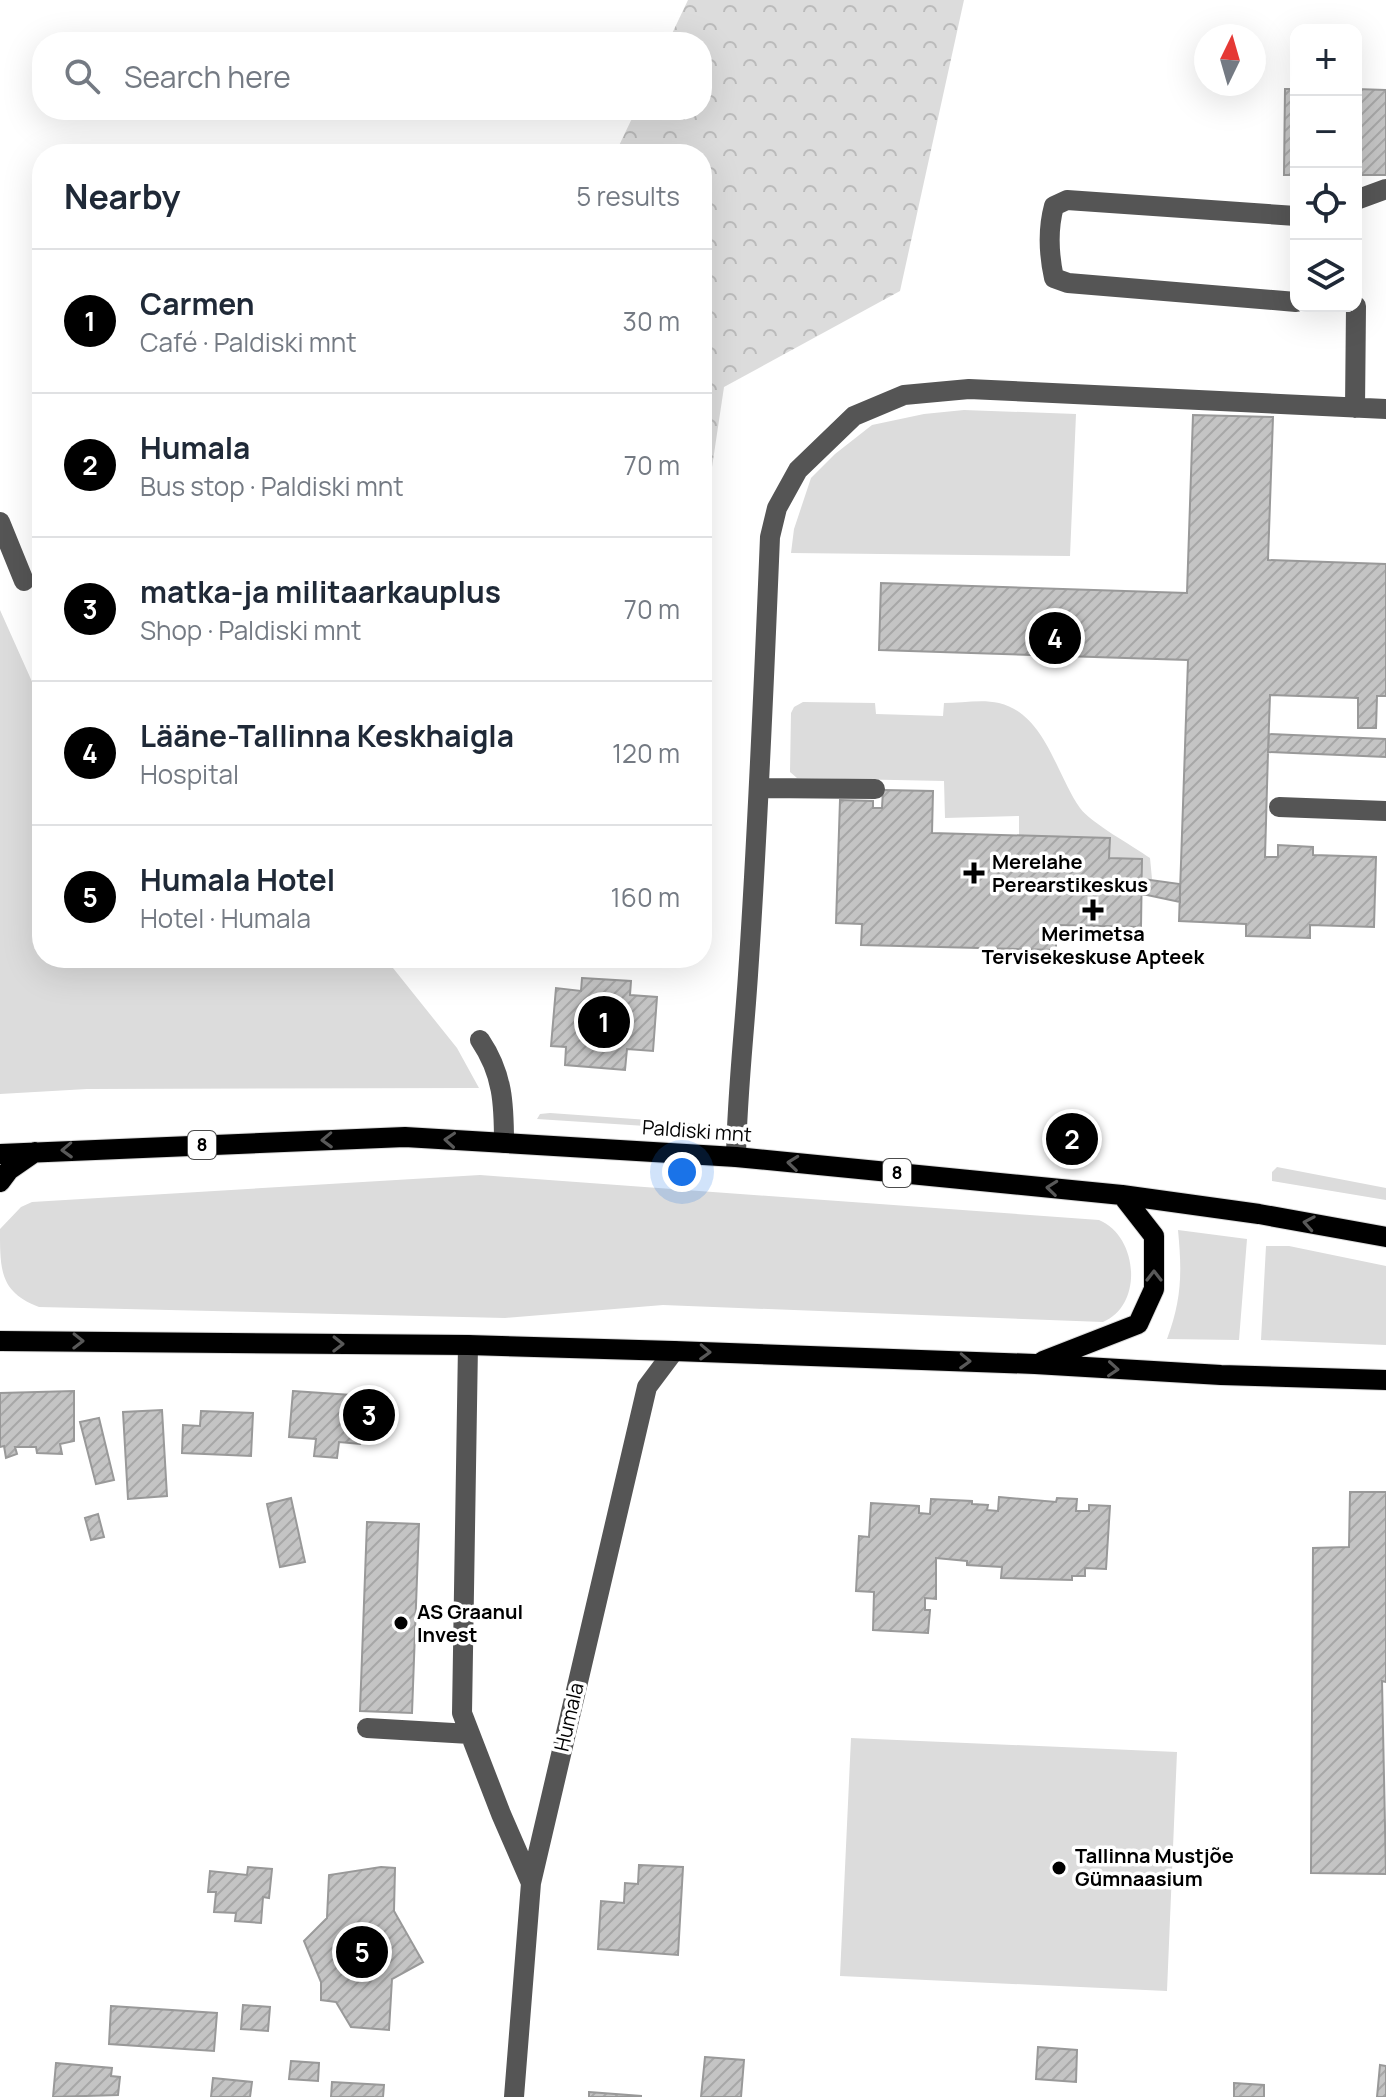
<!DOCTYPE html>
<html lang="en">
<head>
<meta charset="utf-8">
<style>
  :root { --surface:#fff; --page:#f2f2f3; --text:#1f2937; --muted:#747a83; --line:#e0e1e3; --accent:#000 }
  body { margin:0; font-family:Manrope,sans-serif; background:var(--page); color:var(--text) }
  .controls { position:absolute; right:24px; top:24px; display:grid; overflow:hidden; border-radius:16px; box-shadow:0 8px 32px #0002 }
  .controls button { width:72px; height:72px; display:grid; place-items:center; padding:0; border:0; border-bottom:2px solid var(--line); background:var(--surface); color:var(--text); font:40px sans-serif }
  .compass { position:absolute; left:1194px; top:24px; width:72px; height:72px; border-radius:50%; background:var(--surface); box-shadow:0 8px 32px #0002; rotate:5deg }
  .you { position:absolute; left:682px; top:1172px; width:28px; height:28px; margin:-20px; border:6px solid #fff; border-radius:50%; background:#1a73e8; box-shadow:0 0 0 12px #1a73e833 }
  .badge { display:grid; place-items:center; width:52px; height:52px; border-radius:50%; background:var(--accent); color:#fff; font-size:26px; font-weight:700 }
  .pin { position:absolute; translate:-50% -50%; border:4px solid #fff; box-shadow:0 2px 8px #0006 }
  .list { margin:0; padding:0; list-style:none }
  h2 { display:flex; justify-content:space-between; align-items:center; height:104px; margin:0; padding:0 32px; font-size:34px }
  h2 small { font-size:26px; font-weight:400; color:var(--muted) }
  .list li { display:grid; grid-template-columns:52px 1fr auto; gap:24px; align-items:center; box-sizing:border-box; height:144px; padding:0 32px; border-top:2px solid var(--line) }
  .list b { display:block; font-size:30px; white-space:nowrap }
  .list p { margin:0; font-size:26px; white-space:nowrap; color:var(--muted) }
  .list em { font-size:26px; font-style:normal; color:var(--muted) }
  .icon { flex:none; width:44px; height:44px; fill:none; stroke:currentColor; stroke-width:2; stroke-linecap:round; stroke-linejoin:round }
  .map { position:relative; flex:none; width:1386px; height:2097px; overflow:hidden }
  .search { position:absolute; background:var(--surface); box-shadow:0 8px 32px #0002; left:32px; top:32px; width:680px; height:88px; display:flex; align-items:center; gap:20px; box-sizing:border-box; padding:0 28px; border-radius:32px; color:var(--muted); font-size:30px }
  .panel { position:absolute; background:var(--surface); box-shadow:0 8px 32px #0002; left:32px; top:144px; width:680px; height:824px; border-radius:32px }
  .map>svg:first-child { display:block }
  .green { fill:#dcdcdc }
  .forest { fill:url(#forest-crowns) }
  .building { fill:url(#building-hatch); stroke:#999; stroke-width:2 }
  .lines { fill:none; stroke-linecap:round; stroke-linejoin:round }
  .major-casing { stroke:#dbdbdb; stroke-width:22 }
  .minor { stroke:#555; stroke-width:20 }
  .major { stroke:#000; stroke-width:20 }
  .oneway { stroke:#595959 }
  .poi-dot { fill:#000; stroke:#fff; stroke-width:3 }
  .labels { text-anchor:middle; stroke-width:7; stroke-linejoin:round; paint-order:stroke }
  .shield { fill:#fff; stroke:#4c4c4c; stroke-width:2 }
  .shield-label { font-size:18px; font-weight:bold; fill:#000 }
  .poi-label { font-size:20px; font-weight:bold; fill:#000; stroke:#fff; text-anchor:start }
  .street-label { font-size:20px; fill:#000; stroke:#fff }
</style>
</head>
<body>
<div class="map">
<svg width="1386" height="2097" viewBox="0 0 1386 2097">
  <defs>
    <pattern id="forest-crowns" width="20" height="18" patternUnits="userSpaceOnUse" patternTransform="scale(2)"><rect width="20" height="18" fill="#dcdcdc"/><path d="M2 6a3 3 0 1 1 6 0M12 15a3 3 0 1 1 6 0" fill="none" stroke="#bbb"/></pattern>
    <pattern id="building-hatch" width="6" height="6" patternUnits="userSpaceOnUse" patternTransform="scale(2)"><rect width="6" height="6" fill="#c4c4c4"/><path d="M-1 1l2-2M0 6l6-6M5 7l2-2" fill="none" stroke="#a7a7a7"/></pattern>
  </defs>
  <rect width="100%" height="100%" fill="#fff"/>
  <path class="green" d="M964 410 1076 414 1070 556 791 553 794 529 811 478 835 454 872 425 924 414Z
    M0 610 42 704V958H385L457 1048 479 1088 87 1089 0 1094Z
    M803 702 875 703 876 714 943 716 944 703C961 703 982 699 999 703 1045 714 1056 774 1080 808 1091 823 1133 846 1150 858L1152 879H1143L1142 859 1109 858 1110 838 1019 836V816L945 818 944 781 797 778 790 772 791 713 794 707Z
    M550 1113 705 1124 692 1129 537 1119 540 1114Z
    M1277 1167 1386 1188V1200L1272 1181V1172Z
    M480 1175 1099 1220C1138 1236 1144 1305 1103 1322L663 1305 505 1318 39 1307C0 1292 0 1271 0 1229L21 1207 32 1202Z
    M1178 1230 1247 1239 1239 1340 1167 1339C1182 1299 1182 1272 1178 1230Z
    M1266 1246H1289L1386 1266V1345L1261 1340Z
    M851 1738 1177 1752 1167 1991 840 1976Z"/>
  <path class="forest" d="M688 0H964L900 291 724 387 702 534V154H615L636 110H702V42H668Z"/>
  <path class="building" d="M1285 89H1296V175H1284Z
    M1356 89 1386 90V175H1356Z
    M1193 415 1273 417 1268 560 1386 564V696H1377L1376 728H1358V698L1270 695 1268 752 1265 857H1278V845L1313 847V855L1376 857 1374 927 1310 925V938L1246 936V924L1179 921 1188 660 879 650 881 583 1187 593Z
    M1269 734 1386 739V757L1268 752Z
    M883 790 933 791 932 833 1110 838 1109 858 1142 859 1141 927 1056 925V950L861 945 862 924 836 923 840 800 873 801V808H882Z
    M1143 879 1180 884V902L1142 894Z
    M582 978 631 981 630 995 657 997 653 1051 627 1049 625 1070 565 1065 566 1047 551 1046 556 988 581 991Z
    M74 1391V1441L60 1444 62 1454 37 1453 36 1447H15L17 1454 6 1458 4 1446 0 1447V1393Z
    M293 1391 366 1396V1400L388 1402 385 1438 361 1436 360 1444 339 1442 337 1458 314 1456 316 1439 289 1437Z
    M162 1410 167 1496 128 1499 123 1412Z
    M201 1411 253 1413 251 1456 182 1453 183 1425 200 1426Z
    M99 1418 114 1480 96 1484 80 1422Z
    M1350 1492H1386V1682L1382 1681 1386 1874 1311 1873 1313 1548 1349 1547Z
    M999 1497 1056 1502 1057 1498 1077 1499 1076 1511H1089V1505L1110 1506 1106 1569 1085 1568V1576H1072V1580L1001 1578 1002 1567 967 1565V1561L936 1558V1599L925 1598V1610H930L928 1633 873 1630 874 1592 856 1591 859 1536 869 1537 871 1503 919 1506V1513L930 1514 931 1499 972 1501V1504L988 1505 987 1510 998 1511Z
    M291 1498 305 1562 280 1567 267 1504Z
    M98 1514 104 1537 91 1540 85 1518Z
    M367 1522 419 1524 412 1713 360 1711Z
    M639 1865 683 1867 678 1955 598 1949 601 1901 624 1903 625 1883 638 1884Z
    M248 1867 272 1869 269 1898 263 1897 261 1923 235 1921 236 1913 214 1912 216 1892H208L210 1871 247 1875Z
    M381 1867 395 1868 394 1911 423 1962 392 1979 389 2030 351 2027 336 2002 321 2000V1982L304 1941 327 1918 329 1875Z
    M243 2005 270 2007 268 2031 241 2029Z
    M111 2006 217 2013 214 2051 109 2044Z
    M1038 2047 1077 2050 1076 2082 1036 2079Z
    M705 2057 744 2060 741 2097H701Z
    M291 2061 319 2063 318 2081 289 2079Z
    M56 2063 112 2068 111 2076 120 2077 118 2095 53 2097Z
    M1380 2065 1386 2066V2097H1377Z
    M213 2078 252 2082 250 2097H211Z
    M332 2082 384 2085 383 2097H331Z
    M1234 2083 1264 2085V2097H1234Z
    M589 2092 641 2096V2097H589Z"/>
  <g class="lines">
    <g class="major-casing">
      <path id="major" d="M0 1154 405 1137 736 1157 1122 1195 1259 1214 1386 1237
        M0 1182 9 1170 35 1152
        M0 1341 468 1345 674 1351 1035 1364 1221 1375 1386 1380
        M1043 1361 1138 1324 1154 1289V1236L1122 1195"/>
    </g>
    <path class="minor" d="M1356 200 1386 189
      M1296 216 1067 200 1054 206C1048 228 1049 255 1054 278L1068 283 1296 302
      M1355 408 1356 306
      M0 522 24 581
      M759 788 875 789
      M1279 807 1386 811
      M480 1040C503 1074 504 1104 504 1143
      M736 1157C737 1096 744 1036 748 975 758 829 764 683 770 537L777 508 798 470 854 416 904 395 969 389 1386 409
      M468 1345 462 1713 501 1814 531 1883
      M367 1728 470 1734
      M514 2097 531 1883 647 1387 674 1351"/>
    <use href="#major" class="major"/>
  </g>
  <defs><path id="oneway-chevron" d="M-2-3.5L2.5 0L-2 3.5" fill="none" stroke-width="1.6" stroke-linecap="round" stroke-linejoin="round" transform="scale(2)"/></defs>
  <g class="oneway">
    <use href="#oneway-chevron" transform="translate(327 1140) rotate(178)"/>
    <use href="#oneway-chevron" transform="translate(450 1140) rotate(-176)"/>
    <use href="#oneway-chevron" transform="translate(67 1150) rotate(178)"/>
    <use href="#oneway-chevron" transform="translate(793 1163) rotate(-174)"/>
    <use href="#oneway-chevron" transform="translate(1052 1188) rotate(-174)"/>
    <use href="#oneway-chevron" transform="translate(1309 1223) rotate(-170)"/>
    <use href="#oneway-chevron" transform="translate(1154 1276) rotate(-90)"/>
    <use href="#oneway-chevron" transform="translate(78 1341) rotate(1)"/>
    <use href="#oneway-chevron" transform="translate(338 1344) rotate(1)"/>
    <use href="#oneway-chevron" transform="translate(705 1352) rotate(2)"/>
    <use href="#oneway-chevron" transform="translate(965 1361) rotate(2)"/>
    <use href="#oneway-chevron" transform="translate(1113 1369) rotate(4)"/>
  </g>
  <g class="poi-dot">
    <path d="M970 861h8v8h8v8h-8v8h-8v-8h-8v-8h8z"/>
    <path d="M1089 898h8v8h8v8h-8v8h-8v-8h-8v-8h8z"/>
    <circle cx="401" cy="1623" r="8"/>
    <circle cx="1059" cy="1868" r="8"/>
  </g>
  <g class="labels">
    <g class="shield">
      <rect x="188" y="1131" width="28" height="28" rx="6"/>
      <rect x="883" y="1159" width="28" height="28" rx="6"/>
    </g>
    <g class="shield-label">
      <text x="202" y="1151">8</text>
      <text x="897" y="1179">8</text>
    </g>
    <g class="poi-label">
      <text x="992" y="869">Merelahe<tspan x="992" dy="23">Perearstikeskus</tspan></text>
      <text x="1093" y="941" text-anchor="middle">Merimetsa<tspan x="1093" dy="23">Tervisekeskuse Apteek</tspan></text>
      <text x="417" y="1619">AS Graanul<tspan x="417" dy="23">Invest</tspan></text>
      <text x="1075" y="1863">Tallinna Mustjõe<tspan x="1075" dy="23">Gümnaasium</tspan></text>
    </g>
    <g class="street-label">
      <text transform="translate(697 1131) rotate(4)" y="7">Paldiski mnt</text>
      <text transform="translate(569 1717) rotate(-77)" y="7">Humala</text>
    </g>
  </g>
</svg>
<div class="controls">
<button>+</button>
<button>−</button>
<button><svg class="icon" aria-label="locate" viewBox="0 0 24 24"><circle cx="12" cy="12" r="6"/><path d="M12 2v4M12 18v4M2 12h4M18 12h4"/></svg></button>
<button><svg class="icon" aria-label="layers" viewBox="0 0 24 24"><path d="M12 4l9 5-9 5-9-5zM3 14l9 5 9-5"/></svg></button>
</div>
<svg class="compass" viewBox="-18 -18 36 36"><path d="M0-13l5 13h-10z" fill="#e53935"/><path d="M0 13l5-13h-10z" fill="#747a83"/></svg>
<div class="you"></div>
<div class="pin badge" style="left:604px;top:1022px">1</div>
<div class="pin badge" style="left:1072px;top:1139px">2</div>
<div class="pin badge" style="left:369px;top:1415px">3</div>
<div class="pin badge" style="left:1055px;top:638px">4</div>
<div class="pin badge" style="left:362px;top:1952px">5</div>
<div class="search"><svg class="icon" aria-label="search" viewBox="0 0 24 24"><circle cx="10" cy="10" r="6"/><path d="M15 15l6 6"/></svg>Search here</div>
<section class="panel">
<h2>Nearby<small>5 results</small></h2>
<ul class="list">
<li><span class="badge">1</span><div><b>Carmen</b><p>Café · Paldiski mnt</p></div><em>30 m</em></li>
<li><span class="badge">2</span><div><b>Humala</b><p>Bus stop · Paldiski mnt</p></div><em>70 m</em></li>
<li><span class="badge">3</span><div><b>matka-ja militaarkauplus</b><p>Shop · Paldiski mnt</p></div><em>70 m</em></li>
<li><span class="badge">4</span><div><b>Lääne-Tallinna Keskhaigla</b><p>Hospital</p></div><em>120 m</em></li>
<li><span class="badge">5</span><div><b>Humala Hotel</b><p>Hotel · Humala</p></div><em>160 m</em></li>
</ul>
</section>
</div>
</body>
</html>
